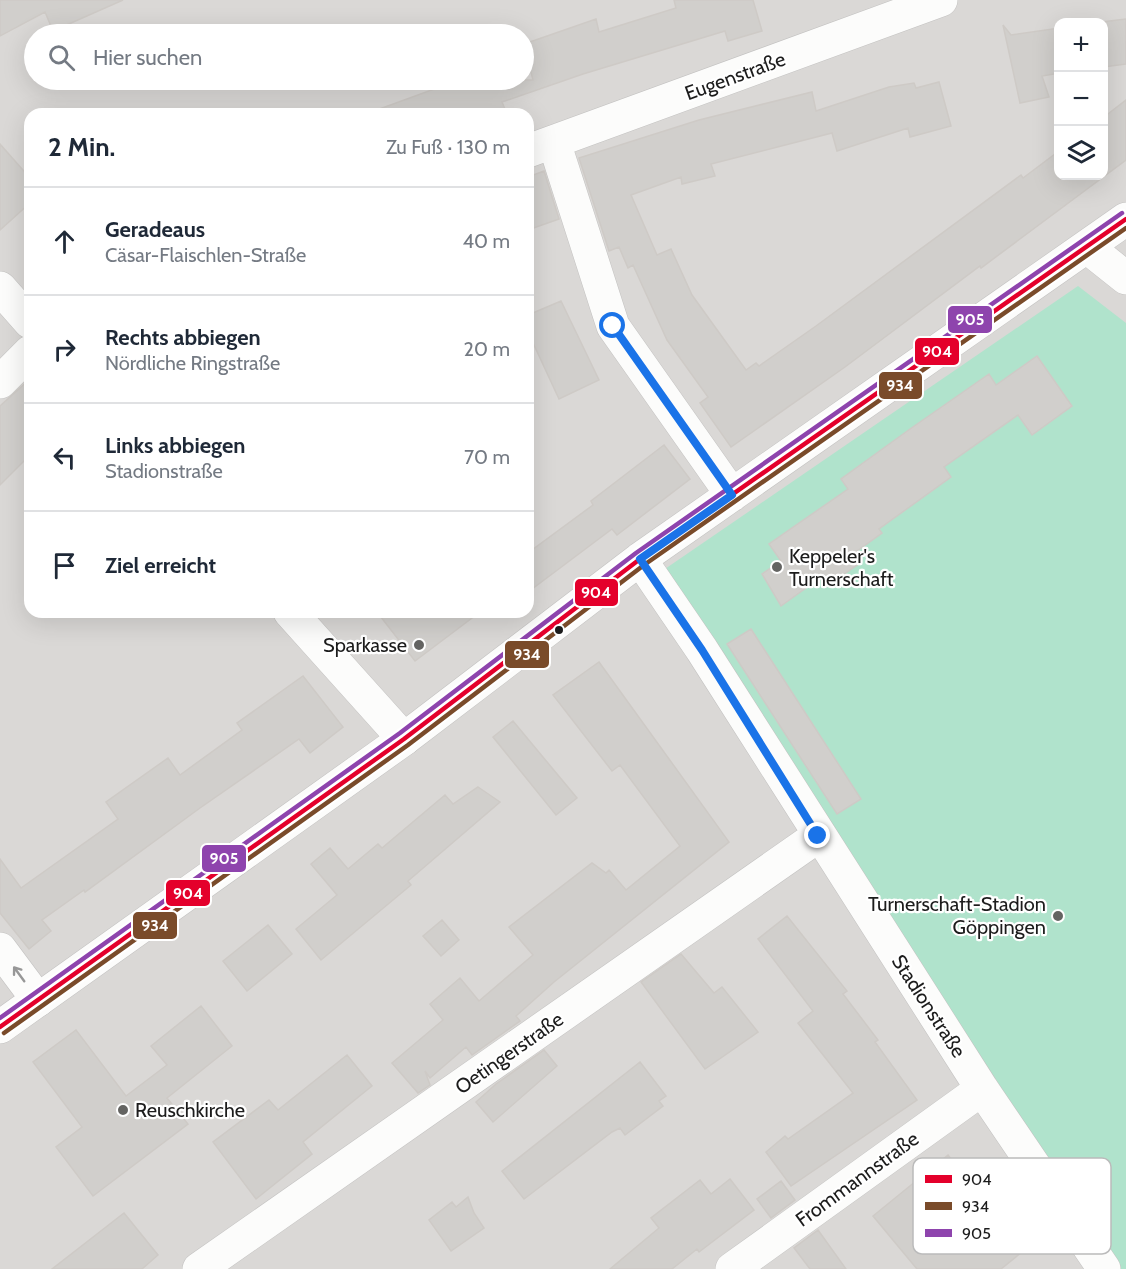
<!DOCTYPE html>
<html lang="de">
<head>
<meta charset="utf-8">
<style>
  :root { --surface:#fff; --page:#f6f6f7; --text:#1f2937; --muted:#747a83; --line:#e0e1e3 }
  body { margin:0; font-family:Cabin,sans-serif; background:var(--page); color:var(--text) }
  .controls { position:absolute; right:18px; top:18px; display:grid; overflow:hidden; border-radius:12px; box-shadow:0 6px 24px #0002 }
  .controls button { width:54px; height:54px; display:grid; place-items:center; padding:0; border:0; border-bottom:2px solid var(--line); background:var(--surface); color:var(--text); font:30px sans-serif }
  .stop { position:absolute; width:18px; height:18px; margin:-14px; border:4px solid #1a73e8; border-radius:50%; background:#fff }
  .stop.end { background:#1a73e8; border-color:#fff; box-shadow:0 2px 6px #0008 }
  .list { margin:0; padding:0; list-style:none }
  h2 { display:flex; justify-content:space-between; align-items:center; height:78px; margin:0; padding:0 24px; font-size:26px }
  h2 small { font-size:20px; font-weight:400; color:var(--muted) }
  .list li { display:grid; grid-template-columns:39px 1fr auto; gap:18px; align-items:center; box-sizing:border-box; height:108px; padding:0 24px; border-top:2px solid var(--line) }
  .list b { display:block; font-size:22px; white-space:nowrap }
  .list p { margin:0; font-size:20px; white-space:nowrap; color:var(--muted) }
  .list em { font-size:20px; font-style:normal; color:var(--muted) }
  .icon { flex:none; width:33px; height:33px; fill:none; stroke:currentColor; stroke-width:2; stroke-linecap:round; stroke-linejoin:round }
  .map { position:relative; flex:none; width:1126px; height:1269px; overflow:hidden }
  .search { position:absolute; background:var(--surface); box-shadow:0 6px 24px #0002; left:24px; top:24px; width:510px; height:66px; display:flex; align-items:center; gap:15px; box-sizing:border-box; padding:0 21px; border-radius:33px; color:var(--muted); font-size:22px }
  .panel { position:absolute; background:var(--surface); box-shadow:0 6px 24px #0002; left:24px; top:108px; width:510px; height:510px; border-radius:18px }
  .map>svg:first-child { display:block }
  .residential { fill:#dad8d6; fill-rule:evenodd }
  .pitch { fill:#b0e3cc }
  .building { fill:#d1cfcc; stroke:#cecac6; stroke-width:1.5 }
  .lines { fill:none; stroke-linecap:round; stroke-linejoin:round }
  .minor-casing { stroke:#c3c2c1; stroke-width:34 }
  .tertiary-casing { stroke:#c3c2c1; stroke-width:34 }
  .minor { stroke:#fcfcfb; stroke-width:33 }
  .tertiary { stroke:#fcfcfb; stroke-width:33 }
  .bus-1-casing { stroke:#fff; stroke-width:9 }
  .bus-2-casing { stroke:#fff; stroke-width:9 }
  .bus-3-casing { stroke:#fff; stroke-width:9 }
  .bus-1 { stroke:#e4002b; stroke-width:4.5 }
  .bus-2 { stroke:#7a4b2a; stroke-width:4.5 }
  .bus-3 { stroke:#8e44ad; stroke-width:4.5 }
  .oneway { stroke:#979797 }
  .route { stroke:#1a73e8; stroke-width:8 }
  .poi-dot { fill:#646462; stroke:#fff; stroke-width:2 }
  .bus-dot { fill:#1c1c1c; stroke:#fff; stroke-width:2 }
  .labels { text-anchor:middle; stroke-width:4.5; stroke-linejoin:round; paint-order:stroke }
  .street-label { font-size:20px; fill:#1c1c1c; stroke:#fff }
  .poi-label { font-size:20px; fill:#1c1c1c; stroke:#fff; text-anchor:start }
  .key { fill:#fff; stroke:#bbb; stroke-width:1.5 }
  .key-label { font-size:16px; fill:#1c1c1c }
  .line-badge { stroke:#fff; stroke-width:2 }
  .badge-label { font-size:16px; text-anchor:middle; font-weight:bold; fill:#fff }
</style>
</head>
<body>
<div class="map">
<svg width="1126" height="1269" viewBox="0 0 1126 1269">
  <rect width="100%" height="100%" fill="#ebe9e5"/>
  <path class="residential" d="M0 0H1126V1269H0ZM1058 22H1104V176H1058ZM34 34H524V80H34ZM30 114H528V612H30Z"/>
  <path class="pitch" d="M1078 286 1126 323V1269H1120L662 571Z"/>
  <path class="building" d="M0 0H123L53 31 45 12 0 36Z
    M674 0H753L762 31 728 41 725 31 583 74 502 102 507 114H375L374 111 459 80H533L524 44 596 19 599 32 676 8Z
    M1126 19V64L1104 67 1102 22Z
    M1003 25 1011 35 1059 28V73L1042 76 1049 97 1020 103Z
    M939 82 951 126 910 137 908 128 837 151 832 133 711 164 715 176 682 184 681 177 631 195 657 255 671 249 692 295 746 370 756 363 759 366 816 326 1021 175 1023 178 1059 151V176H1104V117L1126 100V160L981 268 980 266 845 367 731 447 700 403 708 397 667 340 633 265 628 268 619 247 609 251 579 158 699 120 812 92 816 111 889 87 914 83 916 88Z
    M0 144 30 178V203L0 230Z
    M544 171 559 219 528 230V177Z
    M561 301 599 380 559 399 528 332V315Z
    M1037 356 1072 406 1032 435 1018 415 944 467 951 477 879 529 882 533 853 554 860 563 837 579 833 574 823 582 820 578 781 606 762 574 781 561 769 544 848 489 841 479 910 429 989 374 996 385Z
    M30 379V455L0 485V406Z
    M664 445 690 479 617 535 612 529 528 592V553L593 505 591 501Z
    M377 612H480L415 661Z
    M751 629 861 799 837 814 727 644Z
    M599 662 729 842 554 982 516 1016 520 1021 472 1055 466 1047 430 1078 425 1071 430 1085 418 1093 392 1063 443 1020 430 1004 460 978 479 1001 533 955 509 927 592 863 606 873 609 870 626 890 680 846 620 765 612 771 553 695Z
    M303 676 343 727 310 753 299 739 200 808 85 892 84 890 42 920 51 931 29 949 0 913V859L21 888 118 819 106 802 168 758 180 775 242 730 237 723Z
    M513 721 577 798 556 815 493 737Z
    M478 787 500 802 408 881 411 885 321 960 296 929 337 895 311 864 330 848 348 869 378 844 382 848 445 795 453 804Z
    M787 916 847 991 843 994 878 1040 875 1042 917 1100 791 1186 766 1152 785 1136 788 1139 853 1093 798 1023 813 1011 758 939Z
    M442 920 459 940 441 956 423 936Z
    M268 925 292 954 247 991 223 961Z
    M681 954 714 993 722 987 758 1032 705 1069 641 982Z
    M201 1006 232 1046 167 1098 188 1124 93 1196 56 1147 82 1127 33 1062 76 1030 126 1096 167 1065 151 1046Z
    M544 1050 557 1066 493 1122 476 1102 496 1084Z
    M347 1055 372 1086 303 1142 312 1154 256 1199 213 1142 269 1100 278 1110Z
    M640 1062 666 1096 659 1101 663 1106 625 1135 620 1128 612 1132 524 1199 502 1171Z
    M948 1155 972 1186 969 1188 1022 1252 1001 1269H917L873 1216Z
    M730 1179 754 1210 699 1252 697 1249 672 1269H610L659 1228 651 1218 700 1180 711 1194Z
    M781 1181 795 1200 771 1218 757 1199Z
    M468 1197 474 1213 484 1228 451 1251 429 1220 452 1202 456 1207Z
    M124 1213 158 1255 142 1269H52Z
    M818 1230 846 1269H810L794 1248Z"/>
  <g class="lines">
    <g class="minor-casing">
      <path id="minor" d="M554 142 613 326 732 495
        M528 151 941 0
        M1087 247 1126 278
        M0 382 30 352
        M640 559 702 650 982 1089 1104 1269
        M404 739 640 559 1126 219
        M0 949 38 1000
        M199 1269 818 836
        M732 1269 982 1089"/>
    </g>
    <g class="tertiary-casing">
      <path id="tertiary" d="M0 288 30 322
        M0 1027 404 739 290 612"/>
    </g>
    <use href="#minor" class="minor"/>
    <use href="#tertiary" class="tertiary"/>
    <g class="bus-1-casing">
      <path id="bus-1" d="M0 1027 404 739 640 559 1126 219"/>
    </g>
    <g class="bus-2-casing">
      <path id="bus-2" d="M4 1033 408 745 644 565 1126 228"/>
    </g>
    <g class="bus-3-casing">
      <path id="bus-3" d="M0 1018 400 733 636 553 1122 213"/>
    </g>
    <use href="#bus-1" class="bus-1"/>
    <use href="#bus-2" class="bus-2"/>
    <use href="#bus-3" class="bus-3"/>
  </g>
  <defs><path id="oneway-shaft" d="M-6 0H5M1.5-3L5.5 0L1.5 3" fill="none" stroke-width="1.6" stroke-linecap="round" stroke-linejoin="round" transform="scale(1.5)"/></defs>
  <use class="oneway" href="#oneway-shaft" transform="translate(19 974) rotate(-126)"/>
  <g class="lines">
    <path class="route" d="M613 326 732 495 640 559 702 650 818 836"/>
  </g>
  <g class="poi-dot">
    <circle cx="777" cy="567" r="6"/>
    <circle cx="419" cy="645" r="6"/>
    <circle cx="1058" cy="916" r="6"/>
    <circle cx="123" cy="1110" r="6"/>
  </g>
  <circle class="bus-dot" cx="559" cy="630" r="5"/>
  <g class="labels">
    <g class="street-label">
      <text transform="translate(735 76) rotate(-20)" y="7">Eugenstraße</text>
      <text transform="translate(929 1006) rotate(57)" y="7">Stadionstraße</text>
      <text transform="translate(509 1053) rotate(-35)" y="7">Oetingerstraße</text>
      <text transform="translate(857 1179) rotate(-36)" y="7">Frommannstraße</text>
    </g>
    <g class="poi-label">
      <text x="789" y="563">Keppeler's<tspan x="789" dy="23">Turnerschaft</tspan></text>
      <text x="407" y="652" text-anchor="end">Sparkasse</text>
      <text x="1046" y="911" text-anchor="end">Turnerschaft-Stadion<tspan x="1046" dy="23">Göppingen</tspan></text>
      <text x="135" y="1117">Reuschkirche</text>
    </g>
  </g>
  <rect x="913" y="1158" width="198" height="96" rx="9" class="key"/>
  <rect x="925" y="1175" width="27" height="8" fill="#e4002b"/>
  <rect x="925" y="1202" width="27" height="8" fill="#7a4b2a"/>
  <rect x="925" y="1229" width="27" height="8" fill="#8e44ad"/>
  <g class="key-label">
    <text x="962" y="1185">904</text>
    <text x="962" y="1212">934</text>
    <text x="962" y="1239">905</text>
  </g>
  <g class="line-badge">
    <rect x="947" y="305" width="46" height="29" rx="6" fill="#8e44ad"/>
    <rect x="914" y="337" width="46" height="29" rx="6" fill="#e4002b"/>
    <rect x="878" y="371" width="45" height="29" rx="6" fill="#7a4b2a"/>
    <rect x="574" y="578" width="45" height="29" rx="6" fill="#e4002b"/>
    <rect x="504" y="640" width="46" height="29" rx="6" fill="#7a4b2a"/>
    <rect x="201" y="844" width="46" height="29" rx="6" fill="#8e44ad"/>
    <rect x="165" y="879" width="46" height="28" rx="6" fill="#e4002b"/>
    <rect x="132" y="911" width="46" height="29" rx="6" fill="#7a4b2a"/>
  </g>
  <g class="badge-label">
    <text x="970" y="325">905</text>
    <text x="937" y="357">904</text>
    <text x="900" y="391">934</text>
    <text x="596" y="598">904</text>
    <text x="527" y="660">934</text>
    <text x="224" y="864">905</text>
    <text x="188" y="899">904</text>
    <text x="155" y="931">934</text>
  </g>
</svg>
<div class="controls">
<button>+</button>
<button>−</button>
<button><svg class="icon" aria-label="layers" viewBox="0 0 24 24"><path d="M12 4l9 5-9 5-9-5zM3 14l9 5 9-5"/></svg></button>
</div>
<div class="stop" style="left:613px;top:326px"></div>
<div class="stop end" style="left:818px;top:836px"></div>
<div class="search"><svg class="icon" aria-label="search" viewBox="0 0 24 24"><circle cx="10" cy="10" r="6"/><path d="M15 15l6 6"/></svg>Hier suchen</div>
<section class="panel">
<h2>2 Min.<small>Zu Fuß · 130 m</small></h2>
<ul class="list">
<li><svg class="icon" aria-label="ahead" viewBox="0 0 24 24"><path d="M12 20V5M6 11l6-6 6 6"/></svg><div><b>Geradeaus</b><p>Cäsar-Flaischlen-Straße</p></div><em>40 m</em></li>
<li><svg class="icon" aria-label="right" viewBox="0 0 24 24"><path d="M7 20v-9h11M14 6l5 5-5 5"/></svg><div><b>Rechts abbiegen</b><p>Nördliche Ringstraße</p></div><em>20 m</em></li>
<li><svg class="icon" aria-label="left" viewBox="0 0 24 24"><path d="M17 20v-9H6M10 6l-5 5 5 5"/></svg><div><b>Links abbiegen</b><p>Stadionstraße</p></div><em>70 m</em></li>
<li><svg class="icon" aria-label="arrive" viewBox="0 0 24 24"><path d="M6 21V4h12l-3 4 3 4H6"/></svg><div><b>Ziel erreicht</b></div></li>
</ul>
</section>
</div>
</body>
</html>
